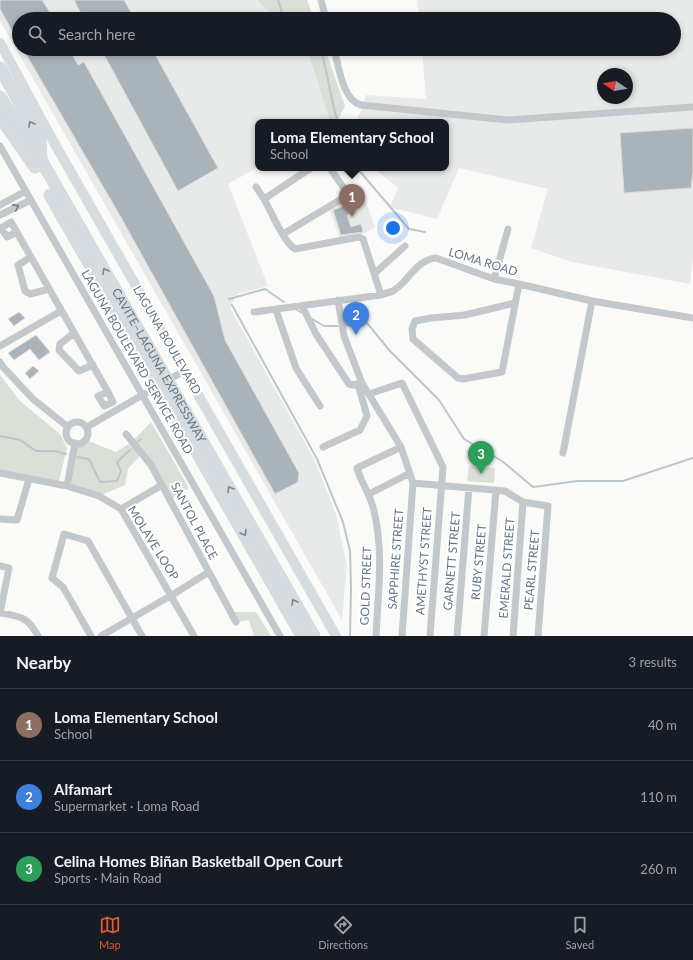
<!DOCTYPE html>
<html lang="en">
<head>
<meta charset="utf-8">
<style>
  :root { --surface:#171b24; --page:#20242c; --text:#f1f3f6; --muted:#9ea1a6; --line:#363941; --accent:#e4572e }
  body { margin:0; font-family:Lato,sans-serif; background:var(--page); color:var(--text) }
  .compass { position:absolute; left:597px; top:68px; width:36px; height:36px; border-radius:50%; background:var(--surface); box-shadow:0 2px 6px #0003; rotate:282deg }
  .you { position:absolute; left:393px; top:228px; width:14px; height:14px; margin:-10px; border:3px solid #fff; border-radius:50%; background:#1a73e8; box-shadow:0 0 0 6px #1a73e833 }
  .badge { display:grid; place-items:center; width:26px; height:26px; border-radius:50%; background:var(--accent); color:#fff; font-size:13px; font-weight:700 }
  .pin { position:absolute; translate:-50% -33px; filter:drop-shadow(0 1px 2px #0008) }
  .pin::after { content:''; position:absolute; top:21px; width:14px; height:12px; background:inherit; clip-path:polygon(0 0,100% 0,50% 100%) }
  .popup { position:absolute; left:255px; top:119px; width:194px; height:52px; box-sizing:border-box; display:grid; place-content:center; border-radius:8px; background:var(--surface); filter:drop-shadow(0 1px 3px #0005); font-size:13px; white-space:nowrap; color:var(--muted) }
  .popup b { font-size:15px; color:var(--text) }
  .popup::after { content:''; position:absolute; left:50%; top:100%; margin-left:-8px; border:8px solid transparent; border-top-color:var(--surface) }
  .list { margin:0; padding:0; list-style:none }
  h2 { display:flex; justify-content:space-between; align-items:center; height:52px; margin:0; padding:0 16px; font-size:17px }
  h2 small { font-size:13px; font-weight:400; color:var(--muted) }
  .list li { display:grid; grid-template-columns:26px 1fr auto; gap:12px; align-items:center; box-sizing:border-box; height:72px; padding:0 16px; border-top:1px solid var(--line) }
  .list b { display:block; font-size:15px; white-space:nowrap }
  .list p { margin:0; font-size:13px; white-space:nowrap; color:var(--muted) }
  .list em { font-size:13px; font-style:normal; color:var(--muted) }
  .icon { flex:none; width:22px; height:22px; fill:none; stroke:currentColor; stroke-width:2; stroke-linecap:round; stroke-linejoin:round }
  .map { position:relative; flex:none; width:693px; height:636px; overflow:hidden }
  .search { position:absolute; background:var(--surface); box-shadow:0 2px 6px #0003; left:12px; right:12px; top:12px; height:44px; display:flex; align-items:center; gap:10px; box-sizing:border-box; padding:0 14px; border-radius:22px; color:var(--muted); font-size:15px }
  .sheet { height:268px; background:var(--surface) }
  nav { display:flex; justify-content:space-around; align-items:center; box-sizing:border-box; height:56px; border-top:1px solid var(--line); background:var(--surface); font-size:11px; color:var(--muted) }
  nav a { display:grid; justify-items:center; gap:2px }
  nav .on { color:var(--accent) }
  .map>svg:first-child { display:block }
  .built { fill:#e8e9e9; fill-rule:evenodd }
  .green { fill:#dadfd7 }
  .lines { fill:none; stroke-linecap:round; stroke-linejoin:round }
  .stream { stroke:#bbc7cb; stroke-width:2 }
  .building { fill:#aab3b9; stroke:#dcdcda }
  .minor { stroke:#c3c8cc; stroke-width:7 }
  .secondary { stroke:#d6dbdf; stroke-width:10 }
  .motorway { stroke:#d6dbdf; stroke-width:13 }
  .oneway { stroke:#768591 }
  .oneway2 { stroke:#6a7a87 }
  .labels { text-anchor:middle; stroke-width:4; stroke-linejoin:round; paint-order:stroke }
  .street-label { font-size:12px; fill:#657683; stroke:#fff }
</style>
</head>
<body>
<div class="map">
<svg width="693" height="636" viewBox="0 0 693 636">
  <rect width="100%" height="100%" fill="#fafaf8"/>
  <path class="built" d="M0 0H257L276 19H19V49H305L308 52 330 122H258V167L228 184 268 286 237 294 230 308 314 459 336 514 347 565 342 620 0 21Z
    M417 0H693V259L690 284 572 262 531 248 548 189 459 168 437 219 390 207 398 188 374 168H446V122H357L366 95 426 99 422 49H674V19H419ZM603 74H627V98H603Z
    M363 194 375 227 365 233 340 239 329 208Z"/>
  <path class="green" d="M257 0H307L314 19H276Z
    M305 49H325L345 106 337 122H330L308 52Z
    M0 375 20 401 60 434 67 448 59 481 54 482 0 471Z
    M151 422 189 488 169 500 142 454 128 469 125 485 99 496 67 486 77 444 86 440 116 452 132 442Z
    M469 466 495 468 494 483 467 481Z
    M231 612H256L271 636H254L249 620 236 622Z"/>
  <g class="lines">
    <path class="stream" d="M278 0 284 19
      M318 49 321 50C328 74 330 98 338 122
      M357 168 409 229 425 232
      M229 299 265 289 284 302
      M232 305 317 459 343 522 350 551 351 589 350 636
      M295 309 304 314
      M312 319 324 326H338
      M345 325 367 323 390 351 439 400 464 439 502 461 533 487 578 481H623L693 458
      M0 436 20 440 36 451H55L66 454
      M137 442 141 439
      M77 457 89 459 100 482 117 481 121 471 117 462 130 450"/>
  </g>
  <path class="building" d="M0 0H42L54 19H19V43L0 9Z
    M74 0H124L135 19H84Z
    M23 49H69L78 65 84 62 214 296 225 340 299 473 298 482 275 494 119 214Z
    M101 49H152L218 168 178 191Z
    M693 128V172L691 188 624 193 620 133Z
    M352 203 356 212 347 215 351 227 361 224 363 232 341 235 333 210Z
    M19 312 25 318 14 326 8 319Z
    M36 335 50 352 39 360 30 349 14 360 8 353Z
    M33 366 39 371 30 379 25 373Z"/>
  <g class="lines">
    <path class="minor" d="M321 0 326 19
      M334 49C339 66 342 100 361 105L508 120 693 107
      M0 146 280 636
      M311 168 264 199C271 211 284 243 295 249L359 237 363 239 381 295
      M256 187 264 199
      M0 205 26 191
      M0 215 31 200
      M17 232 7 237 1 228 11 222 108 392 113 402 104 406 98 396 108 392
      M283 234 345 197V190L330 168
      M31 257 18 265 25 291 30 294 49 289
      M375 273 405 246
      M494 279 508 229
      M338 300 344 336 362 383 401 447 413 483 402 636
      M515 303 465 315 431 318 415 321 412 329 413 339 458 378 463 379 502 372 519 284
      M302 306 316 334 349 384 353 385 362 383
      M276 310 296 368 320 406
      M254 312 381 295C385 293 389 293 393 291 409 281 416 260 436 258L494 279 519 284 592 301 693 318
      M74 333 60 344 59 350 79 371 93 365
      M0 346 61 311
      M0 362 3 367 33 399 68 427
      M369 394 402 383 443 467 430 636
      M66 433a11 11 0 1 1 22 0a11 11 0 1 1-22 0Z
      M87 427 184 371
      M126 434 151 465 236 622
      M323 447 360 430 367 416 358 384
      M563 453 592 301
      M0 473 67 486 99 496 121 509 194 636
      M413 483 505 491 523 502 548 506 538 636
      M67 486 75 443
      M369 494 410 473
      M121 509 162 485
      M0 519 17 520 29 479
      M0 566 9 568 0 613
      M0 613C20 616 28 617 38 636
      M91 636 63 587 52 578 64 534 88 541 142 636
      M101 636 172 595 209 572
      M376 636C378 594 384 552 374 511 371 495 361 483 357 468L401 447
      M457 636 469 488
      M484 636 496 490
      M513 636 523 502"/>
    <path class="secondary" d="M0 43 52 139 336 636"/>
    <g class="motorway">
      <path d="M0 68 40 139 41 158"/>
      <path id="s1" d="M0 97 41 160 314 636"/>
      <path d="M0 117 35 167"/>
      <path d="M50 195 302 636"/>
    </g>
  </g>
  <defs><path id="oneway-chevron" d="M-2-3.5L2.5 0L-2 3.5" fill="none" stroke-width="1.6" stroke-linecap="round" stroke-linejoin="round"/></defs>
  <g class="oneway">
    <use href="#oneway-chevron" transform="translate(31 124) rotate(-119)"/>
    <use href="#oneway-chevron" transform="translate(105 271) rotate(-120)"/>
    <use href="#oneway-chevron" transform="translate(230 489) rotate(-120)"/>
    <use href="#oneway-chevron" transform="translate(244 533) rotate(60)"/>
    <use href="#oneway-chevron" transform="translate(294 602) rotate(-119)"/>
  </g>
  <use class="oneway2" href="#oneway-chevron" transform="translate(16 207) rotate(-26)"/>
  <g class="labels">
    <g class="street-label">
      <text transform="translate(483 262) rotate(17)" y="4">LOMA ROAD</text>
      <text transform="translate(167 340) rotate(60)" y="4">LAGUNA BOULEVARD</text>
      <text transform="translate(137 362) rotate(60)" y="4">LAGUNA BOULEVARD SERVICE ROAD</text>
      <text dy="4" stroke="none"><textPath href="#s1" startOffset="312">CAVITE–LAGUNA EXPRESSWAY</textPath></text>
      <text transform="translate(194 521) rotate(62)" y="4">SANTOL PLACE</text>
      <text transform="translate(153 543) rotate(58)" y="4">MOLAVE LOOP</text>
      <text transform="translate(396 559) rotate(-86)" y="4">SAPPHIRE STREET</text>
      <text transform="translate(424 561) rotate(-86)" y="4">AMETHYST STREET</text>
      <text transform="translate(452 561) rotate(-85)" y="4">GARNETT STREET</text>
      <text transform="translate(479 562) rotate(-85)" y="4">RUBY STREET</text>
      <text transform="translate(507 568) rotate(-86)" y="4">EMERALD STREET</text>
      <text transform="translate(532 570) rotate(-85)" y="4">PEARL STREET</text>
      <text transform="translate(366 586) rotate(-88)" y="4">GOLD STREET</text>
    </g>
  </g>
</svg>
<svg class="compass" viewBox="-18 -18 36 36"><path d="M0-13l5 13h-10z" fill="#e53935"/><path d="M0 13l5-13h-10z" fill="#9ea1a6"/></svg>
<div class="you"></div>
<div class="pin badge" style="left:352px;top:217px;background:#8d6e63">1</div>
<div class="popup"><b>Loma Elementary School</b>School</div>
<div class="pin badge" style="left:356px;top:335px;background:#3f7fe0">2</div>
<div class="pin badge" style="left:481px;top:474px;background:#2e9e5b">3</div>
<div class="search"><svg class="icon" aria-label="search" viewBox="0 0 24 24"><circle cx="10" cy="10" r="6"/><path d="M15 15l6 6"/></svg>Search here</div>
</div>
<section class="sheet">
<h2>Nearby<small>3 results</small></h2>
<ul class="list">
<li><span class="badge" style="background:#8d6e63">1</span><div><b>Loma Elementary School</b><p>School</p></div><em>40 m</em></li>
<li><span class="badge" style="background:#3f7fe0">2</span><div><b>Alfamart</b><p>Supermarket · Loma Road</p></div><em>110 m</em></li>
<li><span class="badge" style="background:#2e9e5b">3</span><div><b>Celina Homes Biñan Basketball Open Court</b><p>Sports · Main Road</p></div><em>260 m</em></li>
</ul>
</section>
<nav>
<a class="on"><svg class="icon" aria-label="map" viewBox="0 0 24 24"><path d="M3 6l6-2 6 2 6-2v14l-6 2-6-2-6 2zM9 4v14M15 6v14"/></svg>Map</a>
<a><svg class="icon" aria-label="directions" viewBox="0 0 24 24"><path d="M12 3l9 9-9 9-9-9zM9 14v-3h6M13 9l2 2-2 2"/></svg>Directions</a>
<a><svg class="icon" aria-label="saved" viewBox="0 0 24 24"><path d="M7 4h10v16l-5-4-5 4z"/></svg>Saved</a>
</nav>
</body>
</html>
